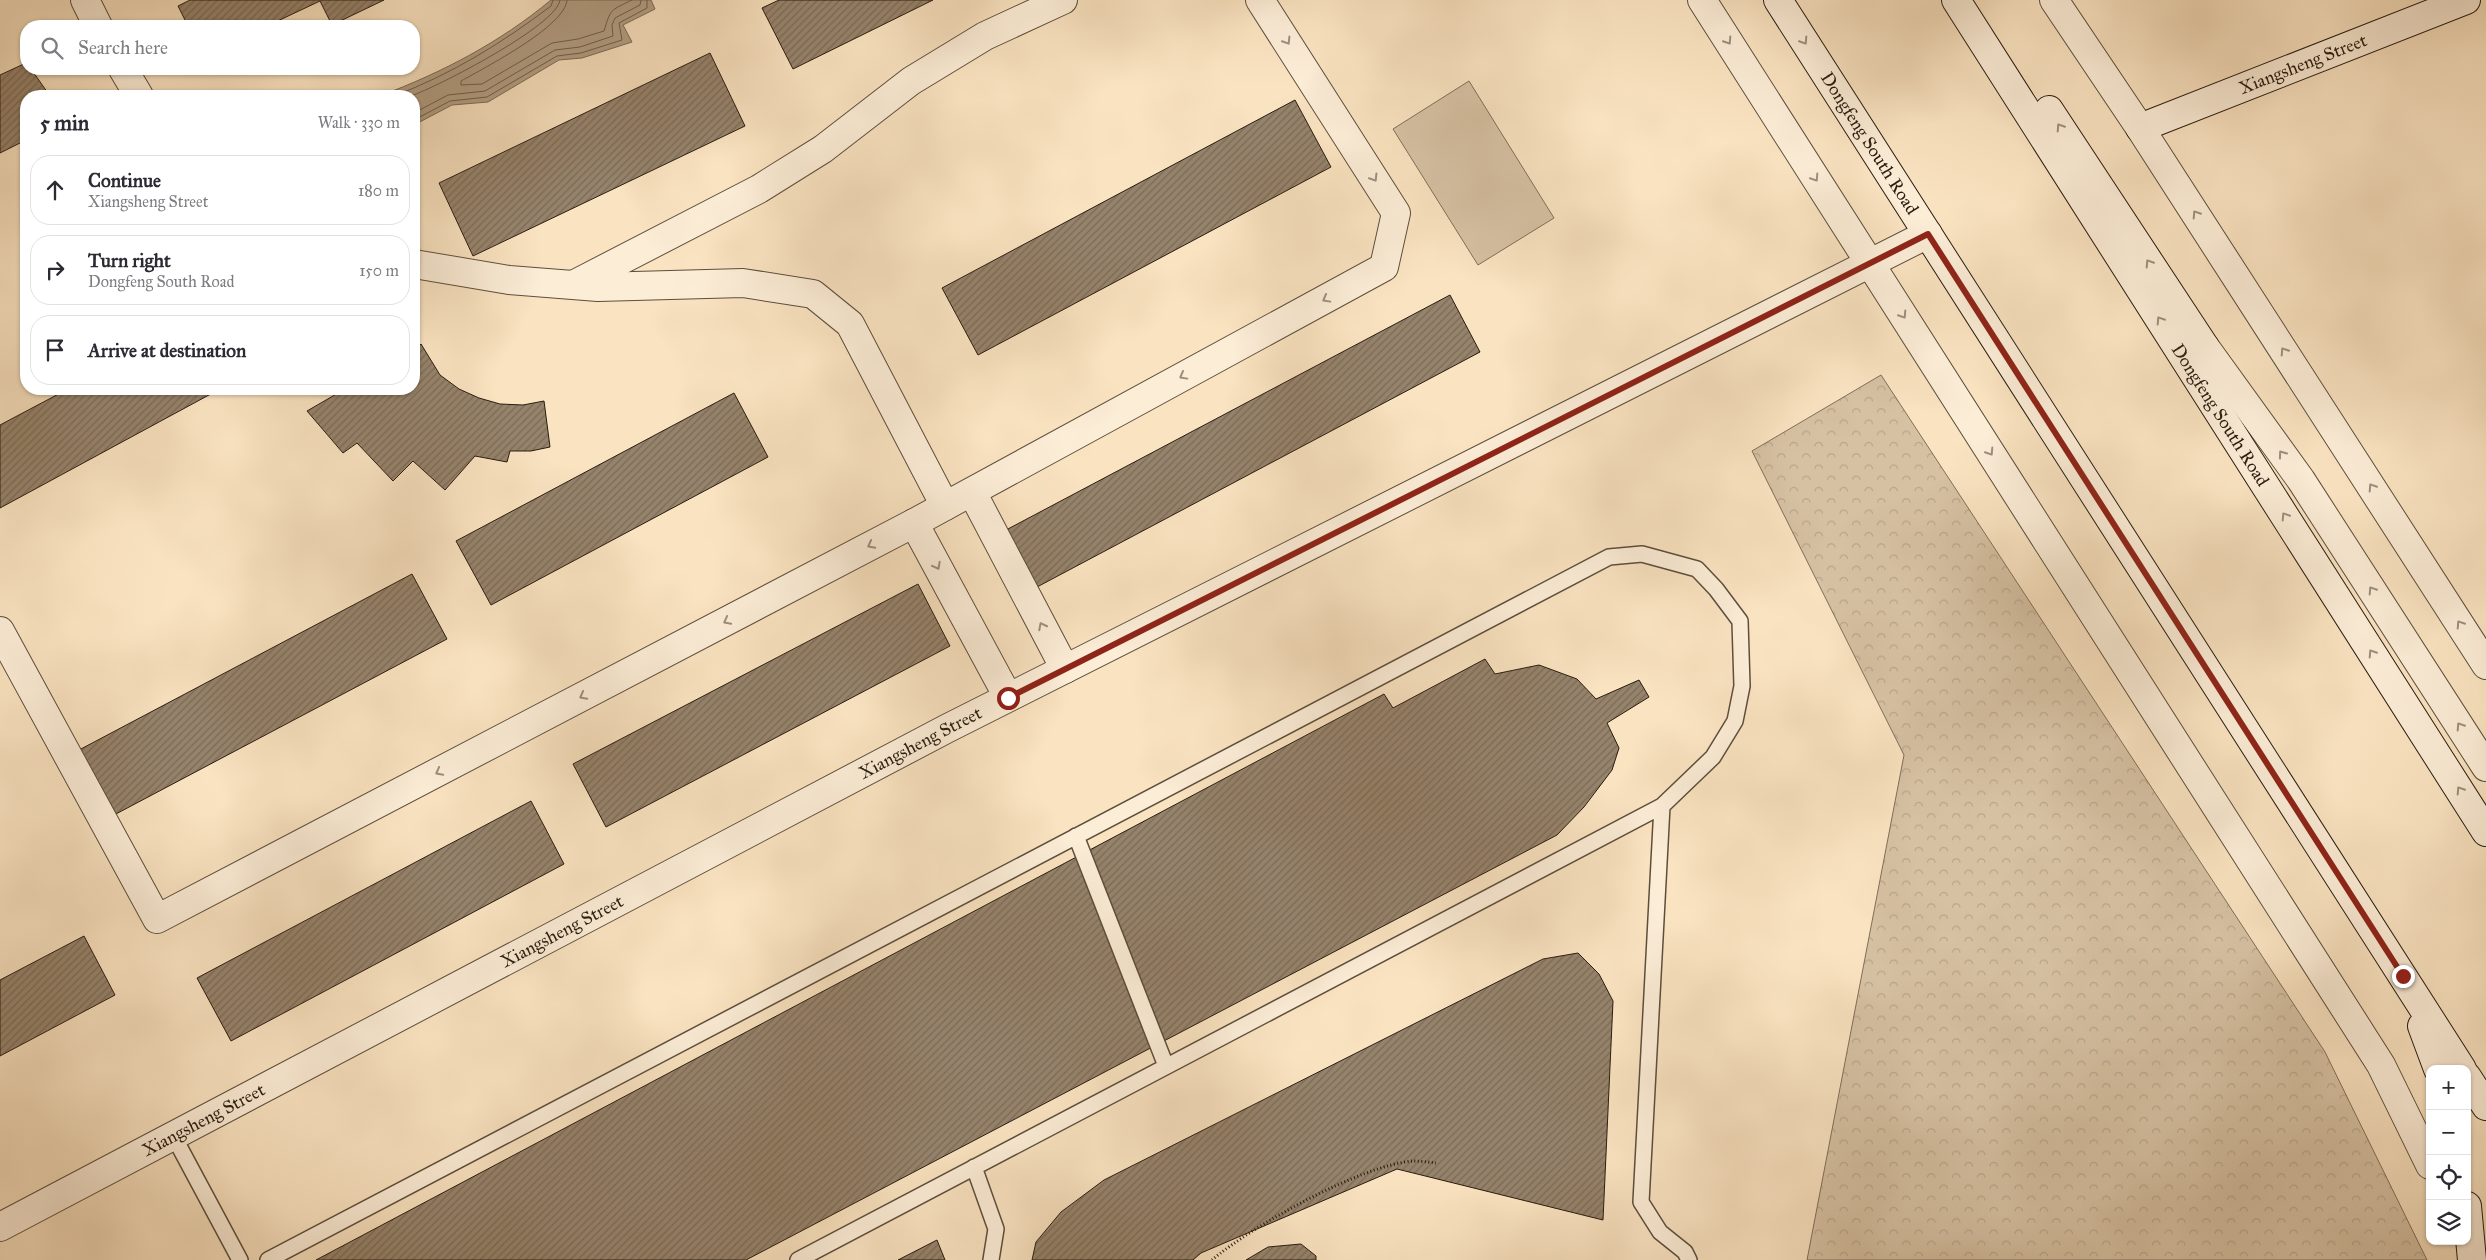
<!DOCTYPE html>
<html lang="en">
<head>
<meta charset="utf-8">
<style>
  :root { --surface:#fff; --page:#f2f2f3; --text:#2b2b33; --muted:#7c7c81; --line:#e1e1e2 }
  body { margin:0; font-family:"IM FELL Great Primer",serif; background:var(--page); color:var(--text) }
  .controls { position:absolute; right:15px; bottom:15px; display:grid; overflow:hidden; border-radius:10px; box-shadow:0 1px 4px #0004 }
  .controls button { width:45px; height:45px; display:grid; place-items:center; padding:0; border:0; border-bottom:1px solid var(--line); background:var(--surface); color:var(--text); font:25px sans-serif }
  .stop { position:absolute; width:15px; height:15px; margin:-11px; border:4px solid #8f2418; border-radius:50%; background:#fff }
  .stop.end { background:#8f2418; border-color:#fff; box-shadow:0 1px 5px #0008 }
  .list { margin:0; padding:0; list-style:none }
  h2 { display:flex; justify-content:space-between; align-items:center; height:65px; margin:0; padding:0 20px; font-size:21px }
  h2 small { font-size:16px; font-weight:400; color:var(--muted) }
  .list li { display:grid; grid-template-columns:32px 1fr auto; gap:15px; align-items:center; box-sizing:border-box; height:70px; margin:0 10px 10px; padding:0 10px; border:1px solid var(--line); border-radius:20px }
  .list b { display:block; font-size:19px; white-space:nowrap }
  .list p { margin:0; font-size:16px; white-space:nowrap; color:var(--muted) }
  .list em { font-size:16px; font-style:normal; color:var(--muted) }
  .icon { flex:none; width:28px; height:28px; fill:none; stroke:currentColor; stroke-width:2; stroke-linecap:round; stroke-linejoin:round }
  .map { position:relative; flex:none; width:2486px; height:1260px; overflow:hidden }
  .search { position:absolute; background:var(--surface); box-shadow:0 1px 4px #0004; left:20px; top:20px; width:400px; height:55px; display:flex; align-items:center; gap:12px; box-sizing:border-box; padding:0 18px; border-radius:20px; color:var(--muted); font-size:19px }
  .panel { position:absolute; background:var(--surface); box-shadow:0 1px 4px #0004; left:20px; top:90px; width:400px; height:305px; border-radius:20px }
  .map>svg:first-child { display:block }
  .green { fill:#d6c1a3; stroke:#806e59 }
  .park { fill:url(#park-crowns); stroke:#806e59 }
  .water { fill:#b39f84; stroke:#7c6b55 }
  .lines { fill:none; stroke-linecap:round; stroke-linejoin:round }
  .shore { stroke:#6e5e4a; stroke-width:1 }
  .building { fill:url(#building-hatch); stroke:#291c0f }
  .lane-casing { stroke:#5d4e3c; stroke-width:18 }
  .street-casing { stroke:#5d4e3c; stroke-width:30 }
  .secondary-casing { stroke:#291c0f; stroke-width:30 }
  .path { stroke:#291c0f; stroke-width:3; stroke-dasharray:1 2.5; stroke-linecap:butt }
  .lane { stroke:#fcedd7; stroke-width:15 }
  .street { stroke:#fcedd7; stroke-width:28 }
  .secondary { stroke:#fcedd7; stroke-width:28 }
  .oneway { stroke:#9d8f7d }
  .route { stroke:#8f2418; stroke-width:6 }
  .labels { text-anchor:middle; stroke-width:4.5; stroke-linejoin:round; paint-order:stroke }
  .street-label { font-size:18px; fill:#291c0f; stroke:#fcedd7 }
</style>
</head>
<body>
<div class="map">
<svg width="2486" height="1260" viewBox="0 0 2486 1260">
  <defs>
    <pattern id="park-crowns" width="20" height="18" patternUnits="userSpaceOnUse" patternTransform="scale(1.25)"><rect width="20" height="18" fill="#d6c1a3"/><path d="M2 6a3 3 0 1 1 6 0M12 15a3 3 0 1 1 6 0" fill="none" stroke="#b8a58b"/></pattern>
    <pattern id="building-hatch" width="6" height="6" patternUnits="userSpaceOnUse" patternTransform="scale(1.25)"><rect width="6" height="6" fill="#96836c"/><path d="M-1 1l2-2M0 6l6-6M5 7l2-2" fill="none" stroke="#7a6a57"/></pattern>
  </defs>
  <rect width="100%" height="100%" fill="#fae3c1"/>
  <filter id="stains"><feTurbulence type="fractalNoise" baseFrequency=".004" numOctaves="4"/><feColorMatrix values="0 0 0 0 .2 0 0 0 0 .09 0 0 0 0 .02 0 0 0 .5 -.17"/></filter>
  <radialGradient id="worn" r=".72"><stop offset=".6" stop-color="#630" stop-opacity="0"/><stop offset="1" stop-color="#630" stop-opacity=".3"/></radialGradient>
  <path class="green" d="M1469 81 1554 218 1478 265 1393 129Z"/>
  <path class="park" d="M1881 375 2325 1052 2427 1260H1807L1904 755 1752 451Z"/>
  <path class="water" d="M551 0H651L655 9 623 25 632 42 582 58 559 60 488 102 452 105 414 125V96H380C443 72 499 43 551 0Z"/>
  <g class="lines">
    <path class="shore" d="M567 0C566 26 484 68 461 81V85L482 84 552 43 578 39 604 31C611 9 609 11 632 0
      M394 96C452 74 502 43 551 6L553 0
      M411 96C437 87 558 25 560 0
      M414 113 448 95 485 91 555 50 580 47 613 36 612 25 615 18 640 5 641 0
      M414 120 450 101 487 97 557 56 581 53 622 40 619 23 647 8V0"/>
  </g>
  <path class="building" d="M190 0H384L332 25 320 1 267 26H188L178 6Z
    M779 0H933L793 69 762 8Z
    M710 53 745 126 473 256 439 183Z
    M26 63V69H31L50 96H26V140L0 153V75Z
    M1295 100 1331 167 978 355 942 288Z
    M1450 295 1480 352 1037 587 1006 530Z
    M421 344 440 375 459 389 479 398 500 404 523 405 544 401 550 447 531 451H510L507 462 475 456 445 490 413 461 393 481 357 443 343 453 307 411 345 389H414V351Z
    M68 389H220L0 508V425Z
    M734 393 768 457 491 605 456 541Z
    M412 574 447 639 114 815 79 750Z
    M918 584 950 646 606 827 573 764Z
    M1485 659 1495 674 1539 665 1577 679 1596 699 1639 680 1649 697 1607 723 1619 748 1612 770 1584 807 1557 835 746 1260H316L1384 694 1393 708Z
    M531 801 564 864 231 1041 197 978Z
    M84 936 115 995 0 1056V980Z
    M1578 953 1599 974 1613 1001 1603 1220 1397 1169 1201 1253 1193 1260H1032L1036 1242 1061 1212 1104 1180 1543 959Z
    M937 1240 945 1260H898Z
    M1301 1244 1316 1256V1260H1246L1268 1247Z"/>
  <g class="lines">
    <g class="lane-casing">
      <path id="lane" d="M1662 806 1641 1202 1660 1232 1685 1252 1689 1260
        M1076 836 1166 1066
        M173 1135 240 1260
        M974 1167 996 1229 991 1260
        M268 1260 1609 557 1642 554 1697 569 1716 589 1740 621 1742 686 1735 721 1713 757 1662 806 798 1260"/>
    </g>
    <g class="street-casing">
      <g id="street">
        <path d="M85 0 98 26"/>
        <path d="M1702 0 2381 1065 2430 1165"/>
        <path d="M2054 0 2140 128 2486 665"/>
        <path d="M123 69 139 96"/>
        <path d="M414 264 509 280 598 287 743 283 813 294 850 324 945 506"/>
        <path d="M575 284 759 189 823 149 911 81 985 36 1063 0"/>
        <path d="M2205 347 2301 480 2486 767"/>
        <path d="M972 492 1065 669"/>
        <path d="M914 523 1008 697"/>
        <path d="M0 631 157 919 914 523 1384 267 1396 213 1260 0"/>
        <path id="s1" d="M0 1227 948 728 1928 234"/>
      </g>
    </g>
    <g class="secondary-casing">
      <g id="secondary">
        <path id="s2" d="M1778 0 2462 1069"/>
        <path id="s3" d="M1956 0 2486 832"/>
        <path d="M2049 110 2205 347"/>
        <path id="s4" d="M2140 128 2466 0"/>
        <path d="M2422 1026 2438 1069"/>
        <path d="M2467 1077 2486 1106"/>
        <path d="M2467 1206 2472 1260"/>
      </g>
    </g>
    <path class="path" d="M1212 1260C1252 1226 1361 1165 1413 1161 1420 1161 1428 1162 1436 1163"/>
    <use href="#lane" class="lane"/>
    <use href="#street" class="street"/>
    <use href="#secondary" class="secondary"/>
  </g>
  <defs><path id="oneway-chevron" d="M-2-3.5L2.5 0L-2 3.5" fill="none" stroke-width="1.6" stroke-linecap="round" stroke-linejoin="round" transform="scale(1.25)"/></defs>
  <g class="oneway">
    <use href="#oneway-chevron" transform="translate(1287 41) rotate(58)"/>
    <use href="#oneway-chevron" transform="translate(1728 41) rotate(57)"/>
    <use href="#oneway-chevron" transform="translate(1804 41) rotate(57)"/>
    <use href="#oneway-chevron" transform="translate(2060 127) rotate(-123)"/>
    <use href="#oneway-chevron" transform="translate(1374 178) rotate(58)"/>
    <use href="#oneway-chevron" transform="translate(1815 178) rotate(57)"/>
    <use href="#oneway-chevron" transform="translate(2196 214) rotate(-123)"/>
    <use href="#oneway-chevron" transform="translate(2149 263) rotate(-123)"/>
    <use href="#oneway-chevron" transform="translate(1326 299) rotate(151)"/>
    <use href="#oneway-chevron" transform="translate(1903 315) rotate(57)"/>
    <use href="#oneway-chevron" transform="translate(2160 320) rotate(-123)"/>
    <use href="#oneway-chevron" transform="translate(2284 351) rotate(-123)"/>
    <use href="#oneway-chevron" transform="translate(1183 376) rotate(151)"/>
    <use href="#oneway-chevron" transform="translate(1990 452) rotate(57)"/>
    <use href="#oneway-chevron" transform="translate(2282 454) rotate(-126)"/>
    <use href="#oneway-chevron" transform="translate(2372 487) rotate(-123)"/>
    <use href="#oneway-chevron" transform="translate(2285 516) rotate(-123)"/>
    <use href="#oneway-chevron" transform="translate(871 545) rotate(152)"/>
    <use href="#oneway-chevron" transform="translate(937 566) rotate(62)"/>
    <use href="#oneway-chevron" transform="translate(2372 590) rotate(-123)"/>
    <use href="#oneway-chevron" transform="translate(727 621) rotate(152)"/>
    <use href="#oneway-chevron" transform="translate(2460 624) rotate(-123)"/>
    <use href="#oneway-chevron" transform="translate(1042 626) rotate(-117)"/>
    <use href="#oneway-chevron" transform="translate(2372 653) rotate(-123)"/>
    <use href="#oneway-chevron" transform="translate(583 696) rotate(152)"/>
    <use href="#oneway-chevron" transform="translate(2460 726) rotate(-123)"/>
    <use href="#oneway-chevron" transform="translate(439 772) rotate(152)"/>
    <use href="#oneway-chevron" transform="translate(2460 790) rotate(-123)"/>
  </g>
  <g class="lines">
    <path class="route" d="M1008 698 1928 234 2403 976"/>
  </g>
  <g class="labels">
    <g class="street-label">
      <text dy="6" stroke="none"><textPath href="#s4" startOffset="175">Xiangsheng Street</textPath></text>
      <text dy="6" stroke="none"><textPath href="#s2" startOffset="170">Dongfeng South Road</textPath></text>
      <text dy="6" stroke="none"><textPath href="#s3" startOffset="492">Dongfeng South Road</textPath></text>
      <text dy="6" stroke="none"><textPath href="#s1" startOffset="1040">Xiangsheng Street</textPath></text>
      <text dy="6" stroke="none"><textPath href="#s1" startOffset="635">Xiangsheng Street</textPath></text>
      <text dy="6" stroke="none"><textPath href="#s1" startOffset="230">Xiangsheng Street</textPath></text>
    </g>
  </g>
  <rect width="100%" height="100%" filter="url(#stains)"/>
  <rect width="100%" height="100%" fill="url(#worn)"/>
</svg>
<div class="controls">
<button>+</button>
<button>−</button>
<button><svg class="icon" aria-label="locate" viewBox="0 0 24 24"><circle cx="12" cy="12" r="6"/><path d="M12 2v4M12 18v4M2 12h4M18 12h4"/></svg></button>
<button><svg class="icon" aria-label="layers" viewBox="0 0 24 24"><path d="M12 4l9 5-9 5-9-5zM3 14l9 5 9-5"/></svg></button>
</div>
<div class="stop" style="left:1008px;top:698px"></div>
<div class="stop end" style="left:2403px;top:976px"></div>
<div class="search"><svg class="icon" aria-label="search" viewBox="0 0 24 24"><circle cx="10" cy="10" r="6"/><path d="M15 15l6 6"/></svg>Search here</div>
<section class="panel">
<h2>5 min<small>Walk · 330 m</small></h2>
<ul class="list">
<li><svg class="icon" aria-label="ahead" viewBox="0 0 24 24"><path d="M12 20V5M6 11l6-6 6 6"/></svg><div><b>Continue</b><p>Xiangsheng Street</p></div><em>180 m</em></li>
<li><svg class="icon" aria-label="right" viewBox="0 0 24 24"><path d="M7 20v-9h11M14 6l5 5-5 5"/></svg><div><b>Turn right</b><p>Dongfeng South Road</p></div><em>150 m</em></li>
<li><svg class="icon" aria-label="arrive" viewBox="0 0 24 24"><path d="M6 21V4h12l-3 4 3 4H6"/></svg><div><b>Arrive at destination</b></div></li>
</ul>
</section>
</div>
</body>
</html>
